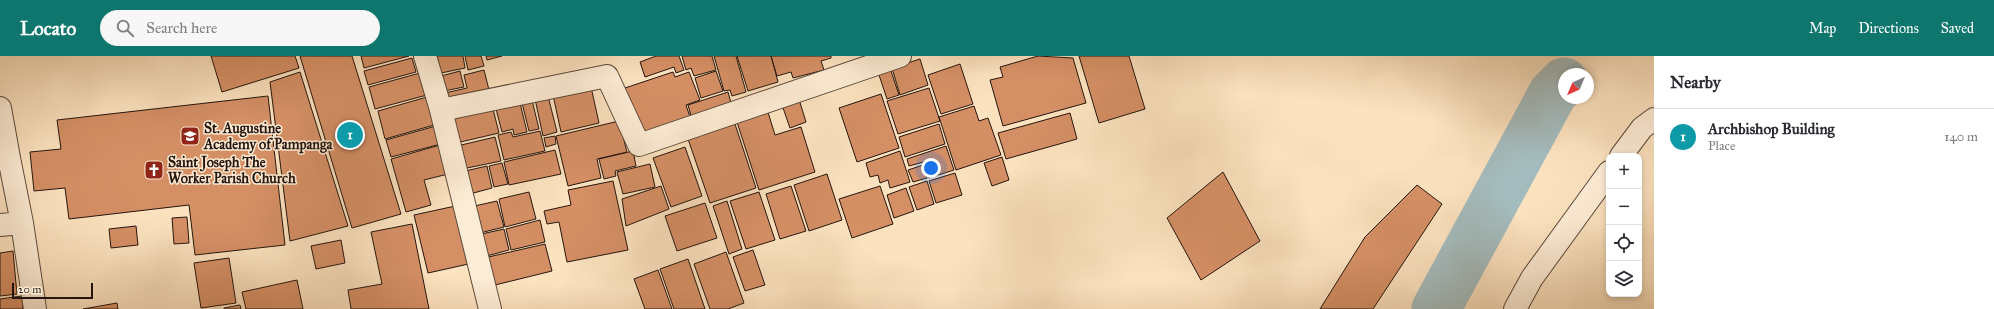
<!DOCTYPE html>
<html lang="en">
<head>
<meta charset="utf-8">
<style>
  :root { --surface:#fff; --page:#f7f7f7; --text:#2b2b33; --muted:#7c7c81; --line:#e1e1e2; --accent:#0f766e }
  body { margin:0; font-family:"IM FELL Great Primer",serif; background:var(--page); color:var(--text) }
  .controls { position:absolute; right:12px; bottom:12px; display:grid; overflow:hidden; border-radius:8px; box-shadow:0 2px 6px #0003 }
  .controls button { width:36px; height:36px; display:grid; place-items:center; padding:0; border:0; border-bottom:1px solid var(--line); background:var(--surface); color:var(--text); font:20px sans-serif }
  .compass { position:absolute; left:1558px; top:12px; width:36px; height:36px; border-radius:50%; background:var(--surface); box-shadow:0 2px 6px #0003; rotate:224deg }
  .scale { position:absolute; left:12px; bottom:10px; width:81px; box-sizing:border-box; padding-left:4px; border:2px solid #25150e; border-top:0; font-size:11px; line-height:14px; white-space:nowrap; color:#25150e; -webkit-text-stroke:3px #fdecd5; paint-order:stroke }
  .you { position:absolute; left:931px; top:112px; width:14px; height:14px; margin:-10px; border:3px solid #fff; border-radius:50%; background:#1a73e8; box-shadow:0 0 0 6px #1a73e833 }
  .badge { display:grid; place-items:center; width:26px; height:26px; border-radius:50%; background:var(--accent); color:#fff; font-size:13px; font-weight:700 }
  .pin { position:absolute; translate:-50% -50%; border:2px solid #fff; box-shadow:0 1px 4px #0006 }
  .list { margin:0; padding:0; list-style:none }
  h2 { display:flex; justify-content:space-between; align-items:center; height:52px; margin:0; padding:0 16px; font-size:17px }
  h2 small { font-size:13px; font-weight:400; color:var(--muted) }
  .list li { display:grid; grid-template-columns:26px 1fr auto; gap:12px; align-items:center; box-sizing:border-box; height:56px; padding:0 16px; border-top:1px solid var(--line) }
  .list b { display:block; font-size:15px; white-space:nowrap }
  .list p { margin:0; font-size:13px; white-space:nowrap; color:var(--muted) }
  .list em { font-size:13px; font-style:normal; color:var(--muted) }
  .icon { flex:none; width:22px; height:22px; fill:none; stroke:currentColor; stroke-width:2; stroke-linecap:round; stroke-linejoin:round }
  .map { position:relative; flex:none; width:1654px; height:253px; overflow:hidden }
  header { display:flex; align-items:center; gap:24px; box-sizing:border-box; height:56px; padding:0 20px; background:var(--accent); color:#fff }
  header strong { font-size:19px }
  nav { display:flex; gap:22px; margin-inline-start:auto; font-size:14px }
  .search { width:280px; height:36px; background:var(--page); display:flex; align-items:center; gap:10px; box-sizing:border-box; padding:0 14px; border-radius:22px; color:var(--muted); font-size:15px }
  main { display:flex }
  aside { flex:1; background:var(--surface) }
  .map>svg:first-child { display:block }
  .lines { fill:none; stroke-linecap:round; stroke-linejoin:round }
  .river { stroke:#a4bbbd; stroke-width:49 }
  .building { fill:#d58f65; stroke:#25150e }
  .minor-casing { stroke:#5b483a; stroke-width:24 }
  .minor { stroke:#fdecd5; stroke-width:22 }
  .labels { text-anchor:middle; stroke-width:3; stroke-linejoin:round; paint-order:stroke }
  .poi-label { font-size:14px; font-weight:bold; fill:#25150e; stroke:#fdecd5; text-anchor:start }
</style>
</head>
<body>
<header>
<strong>Locato</strong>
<div class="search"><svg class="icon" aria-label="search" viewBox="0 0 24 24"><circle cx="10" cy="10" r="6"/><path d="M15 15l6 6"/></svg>Search here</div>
<nav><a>Map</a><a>Directions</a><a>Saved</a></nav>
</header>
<main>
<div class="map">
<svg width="1654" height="253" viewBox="0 0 1654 253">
  <rect width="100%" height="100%" fill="#fce2bf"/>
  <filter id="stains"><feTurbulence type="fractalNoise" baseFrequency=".005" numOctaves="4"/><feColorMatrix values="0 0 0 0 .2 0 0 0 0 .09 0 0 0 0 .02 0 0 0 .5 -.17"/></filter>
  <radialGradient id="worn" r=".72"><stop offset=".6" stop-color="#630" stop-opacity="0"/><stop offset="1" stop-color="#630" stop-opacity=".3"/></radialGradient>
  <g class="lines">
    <path class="river" d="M1436 253 1553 37 1564 26"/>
  </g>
  <path class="building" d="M211 0H295L299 12 222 36Z
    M300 0H352L401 158 352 172Z
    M361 0H409L364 12Z
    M437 0H463L465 12 441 17Z
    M465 0H481L484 10 468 14Z
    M486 0H502L487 4Z
    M656 0H679L684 14 676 17 674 11 645 21 640 6Z
    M682 0H712L716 14 694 20 691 12 686 14Z
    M714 0H736L746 36 732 40 730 34 724 35Z
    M737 0H771L778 26 748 35Z
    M771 0H831V2L821 5 824 14 793 22 791 16 777 20Z
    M1038 0 1073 2 1086 47 1003 70 990 24 1003 21 1000 11Z
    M1079 0H1129L1145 53 1099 67Z
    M412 2 416 16 368 29 364 15Z
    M920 3 928 29 900 39 892 12Z
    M960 8 973 48 941 58 928 19Z
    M890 12 899 39 887 43 878 16Z
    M484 14 493 50 451 60 445 37 467 32 464 19Z
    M460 15 464 31 444 35 441 20Z
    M716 15 723 35 701 42 695 22Z
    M300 16 348 170 290 185 270 26Z
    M673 16 675 21 689 16 700 44 686 49 690 61 639 79 622 33Z
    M420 17 427 39 375 53 369 31Z
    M591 31 599 67 561 76 553 39Z
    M929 32 940 65 898 78 887 45Z
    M728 36 731 47 691 60 688 49Z
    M881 38 899 92 857 106 839 52Z
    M268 40 285 189 195 199 189 149 69 163 65 132 34 135 30 96 61 93 57 64Z
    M548 40 557 76 543 80 535 43Z
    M798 40 806 66 790 72 781 46Z
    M427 41 434 69 385 83 378 55Z
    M532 44 539 73 529 75 522 47Z
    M520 47 527 76 514 79 513 73 502 76 496 53Z
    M974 50 979 65 988 62 1001 99 956 114 939 61Z
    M493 53 499 77 456 87 450 62Z
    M767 53 775 79 801 71 815 116 759 134 736 63Z
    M1070 57 1077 83 1006 103 998 77Z
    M619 65 627 96 597 103 601 122 568 130 556 80Z
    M734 65 756 132 710 147 687 80Z
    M939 68 945 88 905 101 899 81Z
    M436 70 441 88 391 101 386 84Z
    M540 75 545 95 504 104 498 79 511 76 513 81Z
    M555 80 556 88 546 91 544 82Z
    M495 81 501 105 462 113 457 90Z
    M440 89 448 118 424 124 431 149 406 156 391 103Z
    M946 90 954 114 929 122 924 106 909 110 907 103Z
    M685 91 702 140 671 151 653 102Z
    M555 94 561 118 509 129 504 106Z
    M633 95 636 110 615 115 616 120 604 123 599 103Z
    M900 95 910 126 890 132 888 124 880 127 878 119 870 121 866 107Z
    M1002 101 1009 124 992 130 984 107Z
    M502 107 508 128 494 131 489 110Z
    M650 108 655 131 623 138 617 116Z
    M923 109 927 122 913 126 908 114Z
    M487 110 492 132 466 139 461 116Z
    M1223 116 1260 185 1201 224 1167 162Z
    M955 117 962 139 936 147 929 125Z
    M827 118 842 164 809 175 794 129Z
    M613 125 628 194 567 206 559 166 547 168 544 155 571 149 568 134Z
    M927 125 934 148 917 154 909 131Z
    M1417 129 1442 148 1373 253H1320L1365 181Z
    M661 130 669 153 626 170 622 143Z
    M791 130 806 175 780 183 766 138Z
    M880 130 893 168 852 182 839 143Z
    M906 132 914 155 894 162 887 139Z
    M529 136 536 163 505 171 499 143Z
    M759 136 775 184 746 193 730 145Z
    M497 145 504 171 476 178 470 151Z
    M727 145 742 193 729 198 713 150Z
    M705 147 717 182 677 195 665 160Z
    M460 149 473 207 428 217 414 159Z
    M187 161 189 187 174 188 172 162Z
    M540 164 545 186 511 194 506 173Z
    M412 168 429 253H351L348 234 382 228 371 176Z
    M136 170 138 189 111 192 109 173Z
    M504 173 509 194 483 201 477 179Z
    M341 184 345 207 316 213 311 190Z
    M545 188 552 215 491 230 484 202Z
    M753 194 765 229 745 235 733 201Z
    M13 195 17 238 0 240V197Z
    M726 196 744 247 728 253H710L694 208Z
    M229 202 236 247 201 252 194 207Z
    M688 203 705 253H674L660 213Z
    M658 214 672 253H645L634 223Z
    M297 224 303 253H246L242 236Z
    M22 240 23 253H0V243Z
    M117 247 118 253H83Z
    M240 249 241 253H224V252Z"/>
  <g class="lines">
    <g class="minor-casing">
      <path id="minor" d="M425 0 441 54 490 253
        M0 52 9 102
        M441 54 607 20 639 89 900 0
        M1621 100 1642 72 1654 63
        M0 103 9 102 22 167 35 253
        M0 169 22 167
        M1515 253 1532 222 1609 116"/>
    </g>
    <use href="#minor" class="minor"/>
  </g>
  <defs>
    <g id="school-square" transform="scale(1)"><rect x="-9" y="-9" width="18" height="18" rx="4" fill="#8f2418" stroke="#fdecd5"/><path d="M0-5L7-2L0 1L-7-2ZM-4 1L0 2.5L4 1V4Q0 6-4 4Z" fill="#fff"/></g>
    <g id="church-square" transform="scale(1)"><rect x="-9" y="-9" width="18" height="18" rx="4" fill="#8f2418" stroke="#fdecd5"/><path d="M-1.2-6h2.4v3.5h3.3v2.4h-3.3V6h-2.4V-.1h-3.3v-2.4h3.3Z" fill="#fff"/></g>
  </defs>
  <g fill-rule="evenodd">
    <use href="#school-square" x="190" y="80"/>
    <use href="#church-square" x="154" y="114"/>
  </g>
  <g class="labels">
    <g class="poi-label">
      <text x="204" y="77">St. Augustine<tspan x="204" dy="16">Academy of Pampanga</tspan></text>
      <text x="168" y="111">Saint Joseph The<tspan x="168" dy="16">Worker Parish Church</tspan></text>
    </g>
  </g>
  <rect width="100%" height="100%" filter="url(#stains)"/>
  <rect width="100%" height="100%" fill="url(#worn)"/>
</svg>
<div class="controls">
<button>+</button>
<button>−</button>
<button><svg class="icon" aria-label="locate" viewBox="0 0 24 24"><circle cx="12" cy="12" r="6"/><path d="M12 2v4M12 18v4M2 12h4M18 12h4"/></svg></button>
<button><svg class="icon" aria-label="layers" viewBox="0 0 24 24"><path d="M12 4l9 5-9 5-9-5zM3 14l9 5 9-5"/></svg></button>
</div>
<svg class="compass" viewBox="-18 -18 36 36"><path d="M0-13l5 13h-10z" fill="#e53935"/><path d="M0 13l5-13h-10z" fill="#7c7c81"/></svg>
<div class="scale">20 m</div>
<div class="you"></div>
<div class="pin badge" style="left:350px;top:79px;background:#0f9aa8">1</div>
</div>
<aside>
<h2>Nearby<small></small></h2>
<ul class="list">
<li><span class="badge" style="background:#0f9aa8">1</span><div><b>Archbishop Building</b><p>Place</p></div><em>140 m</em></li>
</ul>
</aside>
</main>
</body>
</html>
